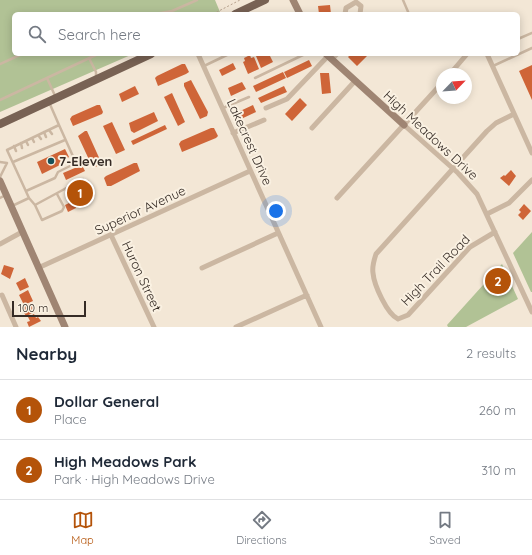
<!DOCTYPE html>
<html lang="en">
<head>
<meta charset="utf-8">
<style>
  :root { --surface:#fff; --page:#f2f2f3; --text:#1f2937; --muted:#747a83; --line:#e0e1e3; --accent:#b45309 }
  body { margin:0; font-family:Quicksand,sans-serif; background:var(--page); color:var(--text) }
  .compass { position:absolute; left:436px; top:68px; width:36px; height:36px; border-radius:50%; background:var(--surface); box-shadow:0 2px 10px #0003; rotate:65deg }
  .scale { position:absolute; left:12px; bottom:10px; width:74px; box-sizing:border-box; padding-left:4px; border:2px solid #352b25; border-top:0; font-size:11px; line-height:14px; white-space:nowrap; color:#352b25; -webkit-text-stroke:3px #faf1e2; paint-order:stroke }
  .you { position:absolute; left:276px; top:211px; width:14px; height:14px; margin:-10px; border:3px solid #fff; border-radius:50%; background:#1a73e8; box-shadow:0 0 0 6px #1a73e833 }
  .badge { display:grid; place-items:center; width:26px; height:26px; border-radius:50%; background:var(--accent); color:#fff; font-size:13px; font-weight:700 }
  .pin { position:absolute; translate:-50% -50%; border:2px solid #fff; box-shadow:0 1px 4px #0006 }
  .list { margin:0; padding:0; list-style:none }
  h2 { display:flex; justify-content:space-between; align-items:center; height:52px; margin:0; padding:0 16px; font-size:17px }
  h2 small { font-size:13px; font-weight:400; color:var(--muted) }
  .list li { display:grid; grid-template-columns:26px 1fr auto; gap:12px; align-items:center; box-sizing:border-box; height:60px; padding:0 16px; border-top:1px solid var(--line) }
  .list b { display:block; font-size:15px; white-space:nowrap }
  .list p { margin:0; font-size:13px; white-space:nowrap; color:var(--muted) }
  .list em { font-size:13px; font-style:normal; color:var(--muted) }
  .icon { flex:none; width:22px; height:22px; fill:none; stroke:currentColor; stroke-width:2; stroke-linecap:round; stroke-linejoin:round }
  .map { position:relative; flex:none; width:532px; height:327px; overflow:hidden }
  .search { position:absolute; background:var(--surface); box-shadow:0 2px 10px #0003; left:12px; right:12px; top:12px; height:44px; display:flex; align-items:center; gap:10px; box-sizing:border-box; padding:0 14px; border-radius:6px; color:var(--muted); font-size:15px }
  .sheet { height:172px; background:var(--surface) }
  nav { display:flex; justify-content:space-around; align-items:center; box-sizing:border-box; height:56px; border-top:1px solid var(--line); background:var(--surface); font-size:11px; color:var(--muted) }
  nav a { display:grid; justify-items:center; gap:2px }
  nav .on { color:var(--accent) }
  .map>svg:first-child { display:block }
  .green { fill:#b1c295 }
  .building { fill:#cf6538 }
  .lines { fill:none; stroke-linecap:round; stroke-linejoin:round }
  .path { stroke:#b7a18c; stroke-width:1; stroke-dasharray:2 2; stroke-linecap:butt }
  .lane { stroke:#cbb7a2; stroke-width:2.5 }
  .street { stroke:#cbb7a2; stroke-width:5 }
  .secondary { stroke:#9f8573; stroke-width:7 }
  .primary { stroke:#786254; stroke-width:8 }
  .poi-dot { fill:#185159; stroke:#faf1e2; stroke-width:1.5 }
  .labels { text-anchor:middle; stroke-width:4; stroke-linejoin:round; paint-order:stroke }
  .street-label { font-size:13px; fill:#352b25; stroke:#faf1e2 }
  .poi-label { font-size:13px; font-weight:bold; fill:#352b25; stroke:#faf1e2; text-anchor:start }
</style>
</head>
<body>
<div class="map">
<svg width="532" height="327" viewBox="0 0 532 327">
  <rect width="100%" height="100%" fill="#f3e7d6"/>
  <path class="green" d="M0 0H215L220 12 217 14H14V54H133L0 112Z
    M532 232V292H531L513 253Z
    M502 264 518 299 466 327H448L447 325Z"/>
  <path class="building" d="M330 5 331 14H319L318 6Z
    M260 54H269L273 62 261 68 256 56Z
    M351 54H365L367 56 357 66 348 57Z
    M250 55 251 58 254 57 259 69 248 74 243 62 245 61 244 58Z
    M309 60 312 66 287 78 284 72Z
    M233 63 236 69 222 76 219 70Z
    M182 64H185L189 72 186 74 158 86 155 78 157 76Z
    M532 65V100L519 71Z
    M283 72 286 78 256 92 253 86Z
    M320 73H329L331 93 322 94Z
    M191 80 208 112 207 116 200 119 184 86V83Z
    M242 82 246 89 231 96 228 88Z
    M135 86 139 94 122 102 119 94Z
    M284 86 287 92 261 103 258 98Z
    M172 93 185 122 178 126 164 97Z
    M300 98 307 105 292 121 285 114Z
    M97 105H100L103 112 102 114 73 126 70 119 72 116Z
    M253 105 256 112 241 119 238 112Z
    M154 112 158 121 134 133 131 131 129 123Z
    M112 122 125 150 116 154 103 126Z
    M165 125 167 129 133 145 131 141Z
    M211 128H214L218 136 216 138 182 152 179 144 181 141Z
    M85 131H87L101 162 100 165 95 167 92 166 78 136Z
    M65 149 69 157 63 161 64 163 42 174 37 162Z
    M134 163H137L140 171 111 186H107L104 178 106 176Z
    M82 165 85 171 66 180 63 173Z
    M511 170 516 176 509 186 500 178 504 175 505 176Z
    M88 180 95 196 75 205 76 208 68 212 65 205 71 202 65 190Z
    M524 204 531 211 523 220 518 215 521 212 519 210Z
    M4 265 14 268 10 279 1 274Z
    M25 278 29 287 20 291 16 283Z
    M28 290 33 301 24 305 19 295Z
    M31 303 35 312 26 316 21 308Z
    M34 314 36 318 38 317 41 321 29 327 27 322 30 321 28 317Z"/>
  <g class="lines">
    <path class="path" d="M213 14 240 0"/>
    <path class="lane" d="M403 0 409 14
      M155 14 172 11 197 0
      M518 39 532 33
      M89 58 96 72V78
      M0 64 22 54
      M204 66 229 54
      M493 66 532 48
      M47 78 56 98
      M255 78 305 54
      M0 100 98 54
      M49 102 59 125 7 150 29 198 35 205 42 220 62 211 64 207 57 194
      M223 108 249 97
      M49 130 52 134
      M44 132 46 137
      M38 135 41 139
      M32 138 34 142
      M26 141 28 145
      M21 143 22 148
      M14 146 16 151
      M0 162 7 163 0 177
      M13 162 65 140
      M26 191 55 178 58 172 76 163 59 125
      M0 198 6 195
      M35 205 83 179
      M12 206 29 198"/>
    <path class="street" d="M345 14 346 8 356 2 361 6 360 14
      M198 54 321 327
      M487 54 532 153
      M332 59 337 54
      M450 74 467 54
      M266 108 287 99 328 56
      M404 125 458 173 477 194 532 312
      M312 128 355 81
      M233 133 264 120
      M337 198 442 83
      M487 214 509 203 532 180
      M495 232 470 247 408 315 398 319C387 314 374 285 373 273 372 267 374 260 376 254L487 131 496 123 514 114
      M111 235 154 327
      M0 244 22 232
      M38 268 250 171
      M202 268 278 233
      M2 295 16 327
      M236 327 307 295"/>
    <path class="secondary" d="M293 0 300 14
      M326 54 404 125
      M0 181 65 327"/>
    <path class="primary" d="M235 14 265 0
      M0 124 151 54"/>
  </g>
  <circle class="poi-dot" cx="51" cy="161" r="4"/>
  <g class="labels">
    <g class="street-label">
      <text transform="translate(431 135) rotate(43)" y="5">High Meadows Drive</text>
      <text transform="translate(250 142) rotate(66)" y="5">Lakecrest Drive</text>
      <text transform="translate(140 210) rotate(-25)" y="5">Superior Avenue</text>
      <text transform="translate(435 270) rotate(-46)" y="5">High Trail Road</text>
      <text transform="translate(142 276) rotate(65)" y="5">Huron Street</text>
    </g>
    <g class="poi-label">
      <text x="59" y="166">7-Eleven</text>
    </g>
  </g>
</svg>
<svg class="compass" viewBox="-18 -18 36 36"><path d="M0-13l5 13h-10z" fill="#e53935"/><path d="M0 13l5-13h-10z" fill="#747a83"/></svg>
<div class="scale">100 m</div>
<div class="you"></div>
<div class="pin badge" style="left:80px;top:193px">1</div>
<div class="pin badge" style="left:498px;top:281px">2</div>
<div class="search"><svg class="icon" aria-label="search" viewBox="0 0 24 24"><circle cx="10" cy="10" r="6"/><path d="M15 15l6 6"/></svg>Search here</div>
</div>
<section class="sheet">
<h2>Nearby<small>2 results</small></h2>
<ul class="list">
<li><span class="badge">1</span><div><b>Dollar General</b><p>Place</p></div><em>260 m</em></li>
<li><span class="badge">2</span><div><b>High Meadows Park</b><p>Park · High Meadows Drive</p></div><em>310 m</em></li>
</ul>
</section>
<nav>
<a class="on"><svg class="icon" aria-label="map" viewBox="0 0 24 24"><path d="M3 6l6-2 6 2 6-2v14l-6 2-6-2-6 2zM9 4v14M15 6v14"/></svg>Map</a>
<a><svg class="icon" aria-label="directions" viewBox="0 0 24 24"><path d="M12 3l9 9-9 9-9-9zM9 14v-3h6M13 9l2 2-2 2"/></svg>Directions</a>
<a><svg class="icon" aria-label="saved" viewBox="0 0 24 24"><path d="M7 4h10v16l-5-4-5 4z"/></svg>Saved</a>
</nav>
</body>
</html>
